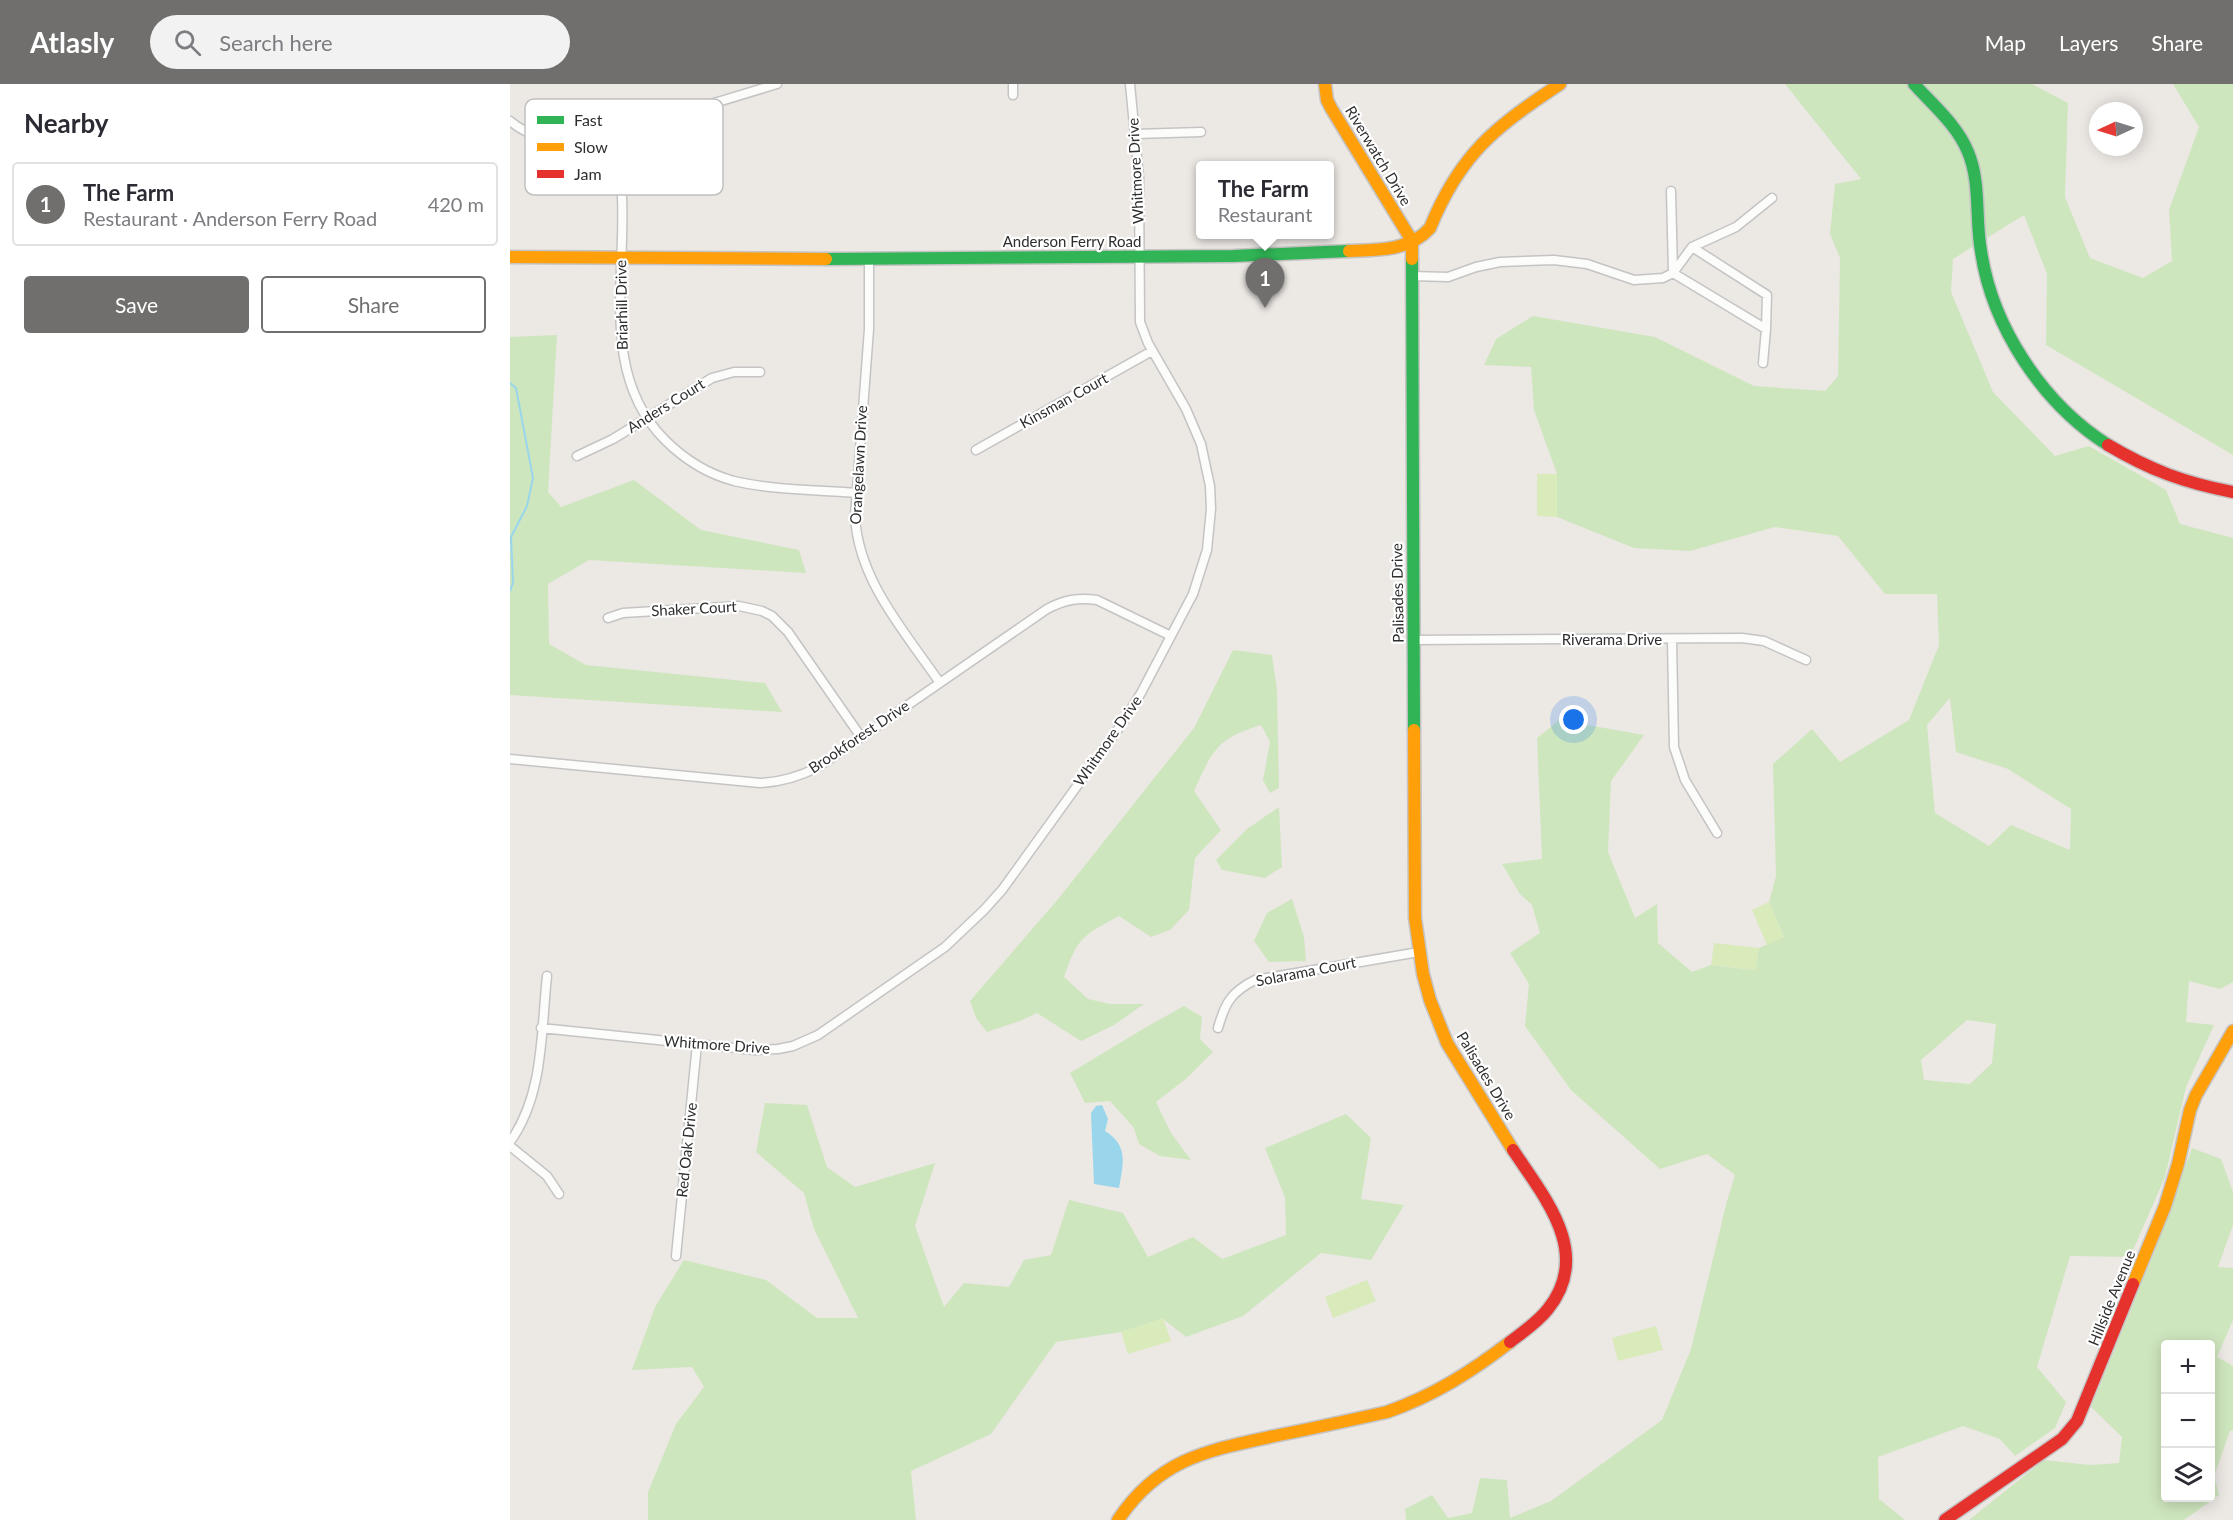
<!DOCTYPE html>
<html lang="en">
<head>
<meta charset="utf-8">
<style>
  :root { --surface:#fff; --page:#f2f2f3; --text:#2b2b33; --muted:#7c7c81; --line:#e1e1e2; --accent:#706f6e }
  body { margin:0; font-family:Lato,sans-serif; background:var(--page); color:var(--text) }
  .controls { position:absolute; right:18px; bottom:18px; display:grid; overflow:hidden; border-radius:6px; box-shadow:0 3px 15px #0003 }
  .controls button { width:54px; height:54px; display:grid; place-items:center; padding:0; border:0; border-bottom:2px solid var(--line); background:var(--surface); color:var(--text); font:30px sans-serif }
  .compass { position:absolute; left:1579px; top:18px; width:54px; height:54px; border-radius:50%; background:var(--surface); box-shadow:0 3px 15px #0003; rotate:266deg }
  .you { position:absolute; left:1064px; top:636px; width:21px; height:21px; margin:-15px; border:4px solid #fff; border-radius:50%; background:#1a73e8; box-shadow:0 0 0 9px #1a73e833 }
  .badge { display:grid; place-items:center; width:39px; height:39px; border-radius:50%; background:var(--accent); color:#fff; font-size:20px; font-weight:700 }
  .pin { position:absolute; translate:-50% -50px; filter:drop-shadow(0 2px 3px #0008) }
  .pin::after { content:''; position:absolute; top:32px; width:21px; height:18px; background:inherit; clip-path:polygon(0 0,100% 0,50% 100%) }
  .popup { position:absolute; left:686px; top:77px; width:138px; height:78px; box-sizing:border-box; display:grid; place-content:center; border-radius:6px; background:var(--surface); filter:drop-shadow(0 2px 4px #0005); font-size:20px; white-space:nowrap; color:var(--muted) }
  .popup b { font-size:22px; color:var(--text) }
  .popup::after { content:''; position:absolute; left:50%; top:100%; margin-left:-12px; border:12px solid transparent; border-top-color:var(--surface) }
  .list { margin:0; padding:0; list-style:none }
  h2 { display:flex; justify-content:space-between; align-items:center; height:78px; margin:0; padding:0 24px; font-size:26px }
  h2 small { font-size:20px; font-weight:400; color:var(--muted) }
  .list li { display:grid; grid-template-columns:39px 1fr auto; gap:18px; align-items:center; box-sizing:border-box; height:84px; margin:0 12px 12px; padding:0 12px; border:2px solid var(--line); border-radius:6px }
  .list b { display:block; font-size:22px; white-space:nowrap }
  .list p { margin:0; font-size:20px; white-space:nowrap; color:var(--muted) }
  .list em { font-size:20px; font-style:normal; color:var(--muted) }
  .actions { display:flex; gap:12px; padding:18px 24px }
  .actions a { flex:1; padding:14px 0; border:2px solid var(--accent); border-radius:6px; text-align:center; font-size:21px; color:var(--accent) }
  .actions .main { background:var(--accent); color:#fff }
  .icon { flex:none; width:33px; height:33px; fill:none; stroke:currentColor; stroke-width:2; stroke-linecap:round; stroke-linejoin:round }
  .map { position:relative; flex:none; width:1723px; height:1436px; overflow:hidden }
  header { display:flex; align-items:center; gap:36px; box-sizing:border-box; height:84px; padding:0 30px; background:var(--accent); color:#fff }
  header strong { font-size:28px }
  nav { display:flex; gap:33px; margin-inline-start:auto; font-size:21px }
  .search { width:420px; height:54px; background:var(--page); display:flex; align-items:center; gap:15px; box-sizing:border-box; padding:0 21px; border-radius:33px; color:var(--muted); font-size:22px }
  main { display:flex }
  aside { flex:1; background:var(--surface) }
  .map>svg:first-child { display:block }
  .green { fill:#cee6be; fill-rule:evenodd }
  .pitch { fill:#d9eabb }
  .water { fill:#99d6ec }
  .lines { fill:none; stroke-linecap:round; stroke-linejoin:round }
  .stream { stroke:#99d6ec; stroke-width:2 }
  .street-casing { stroke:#c5c4c5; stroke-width:11 }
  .fast-casing { stroke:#c5c4c5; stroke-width:15 }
  .slow-casing { stroke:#c5c4c5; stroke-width:15 }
  .jam-casing { stroke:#c5c4c5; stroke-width:15 }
  .street { stroke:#fcfcfb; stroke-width:8 }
  .fast { stroke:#30b455; stroke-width:12 }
  .slow { stroke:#ff9f0a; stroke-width:12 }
  .jam { stroke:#e5322d; stroke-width:12 }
  .labels { text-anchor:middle; stroke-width:4.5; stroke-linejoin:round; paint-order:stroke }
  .street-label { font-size:15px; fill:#2e2e2e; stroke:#fff }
  .key { fill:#fff; stroke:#c0c0c0; stroke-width:1.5 }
  .key-label { font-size:16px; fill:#2e2e2e }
</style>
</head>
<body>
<header>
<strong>Atlasly</strong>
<div class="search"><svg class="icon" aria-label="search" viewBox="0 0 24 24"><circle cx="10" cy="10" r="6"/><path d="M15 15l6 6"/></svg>Search here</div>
<nav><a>Map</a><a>Layers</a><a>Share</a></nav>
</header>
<main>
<aside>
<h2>Nearby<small></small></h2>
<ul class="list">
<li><span class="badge">1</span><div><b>The Farm</b><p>Restaurant · Anderson Ferry Road</p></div><em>420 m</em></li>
</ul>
<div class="actions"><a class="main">Save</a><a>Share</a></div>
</aside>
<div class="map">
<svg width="1723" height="1436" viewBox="0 0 1723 1436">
  <rect width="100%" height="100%" fill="#ece8e4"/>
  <path class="green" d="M1275 0H1522L1558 19 1555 113 1580 174 1633 194 1662 177 1659 126 1689 43 1663 0H1723V371L1536 261 1537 190 1514 131 1443 175 1441 208 1483 308 1545 372 1579 362 1656 406 1670 440 1723 454V898L1710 905 1679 897 1676 938 1704 941 1676 1003 1655 1093 1620 1173 1560 1172 1527 1283 1556 1318 1545 1344 1505 1372 1490 1355 1453 1342 1368 1373 1369 1415 1395 1436H896L895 1425 922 1411 938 1434 962 1429 970 1394 997 1396 1000 1434 1041 1417 1152 1336 1181 1265 1217 1117 1225 1091 1197 1070 1150 1085 1061 1006 1015 942 1019 900 1000 869 1030 849 1022 821 1010 810 992 780 1032 775 1027 654 1049 636 1134 651 1101 697 1098 768 1125 834 1147 820 1148 859 1182 888 1201 881 1245 886 1249 864 1274 853 1259 818 1266 792 1263 680 1302 645 1330 678 1399 636 1429 561 1427 510H1375L1328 452 1265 443 1180 467 1124 464 1047 433V390L1024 326 1021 283 974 281 986 255 1023 232 1145 253 1244 302 1315 307 1328 292 1330 174 1320 150 1325 100 1351 95ZM1440 614 1446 668 1498 685 1561 725 1560 766 1501 741 1479 762 1425 729 1417 641ZM1457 936 1486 940 1482 979 1460 1000 1414 996 1411 976Z
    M47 251 38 408 51 423 124 396 191 446 289 466 296 489 79 476 38 500 39 560 76 581 255 599 272 628 0 611V253Z
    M723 566 762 571 767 606 769 704 760 709 753 696 760 658 751 641C706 655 703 666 684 707L711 746 685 774 679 826 660 846 641 853 609 832C572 852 568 853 554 893L578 915 600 920H634L604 941 571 957 527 929 510 937 477 948 466 934 460 917 549 814 684 644Z
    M769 723 772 783 755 794 712 786 706 776 737 745Z
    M782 815 794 853 796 877 759 878 744 857 757 829Z
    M674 922 692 933 690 955 703 968 677 994 646 1018 661 1049 681 1076 650 1072 629 1060 624 1044 600 1017 575 1019 560 989 638 942Z
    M255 1019 297 1021 317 1083 345 1103 425 1079 405 1142 434 1223 454 1199 499 1203 514 1176 541 1171 559 1116 613 1129 638 1173 683 1153 712 1175 776 1151 775 1113 755 1064 836 1030 861 1054 851 1115 894 1121 861 1176 811 1169 733 1232 676 1253 653 1235 611 1248 546 1258 481 1350 401 1387 406 1436H138V1408L166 1340 194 1303 182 1283 122 1286 145 1223 174 1176 256 1196 307 1234H348L304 1145 294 1109 246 1068Z
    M1682 1064 1711 1075 1723 1108V1141L1708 1183 1723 1184V1236L1707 1273 1723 1282V1346L1720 1347 1704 1392 1709 1411 1674 1436H1459L1534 1376 1580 1381 1609 1379 1612 1353 1581 1323 1645 1166ZM1656 1260H1700V1414H1656Z"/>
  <path class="pitch" d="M1027 390H1047V433L1027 432Z
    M1259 818 1274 853 1257 861 1242 826Z
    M1204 859 1249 864 1246 886 1201 881Z
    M857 1196 866 1217 823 1234 815 1213Z
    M653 1234 661 1257 618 1270 611 1248Z
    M1146 1242 1153 1266 1108 1277 1102 1254Z"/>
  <path class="water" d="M592 1021 598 1035 595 1047C619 1062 613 1080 609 1104L584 1100 581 1029 586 1022Z"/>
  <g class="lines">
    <path class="stream" d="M0 299 6 304 23 394 17 422 1 453 3 499 0 507"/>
    <g class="street-casing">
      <path id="street" d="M503 0V11
        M0 37C23 56 50 60 79 57L267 0
        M625 50 691 48
        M96 52C102 71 110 92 112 113 116 195 90 291 155 356 174 375 198 390 224 397 262 406 307 406 346 409
        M1161 107 1163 189 1256 245 1257 211 1182 163
        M359 175V245L345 432C348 496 395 548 430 599
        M901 192 938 193 966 183 990 178 1044 176 1077 180 1124 196 1153 194 1163 189 1182 163 1226 143 1262 114
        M1253 279 1256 245
        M466 366 642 267
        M67 372 103 355 202 294 224 288H250
        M98 534 113 529 229 522 252 527 262 532 278 548 351 653
        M1162 555 1164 663 1175 696 1207 749
        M904 556 1232 554 1254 557 1296 576
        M0 675 250 699C272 698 289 693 308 683L537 525C554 516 568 513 587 516L661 552
        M31 944 245 966 268 965 283 962 308 951 435 863 474 826 492 806 611 641 631 609 683 510 697 466 701 425 700 402 691 360 676 325 638 259 630 238 629 94 620 0
        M708 944C715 919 721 908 745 896L909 868
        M0 1058C34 1011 31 947 37 892
        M0 1062 37 1092 49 1110
        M166 1172 187 960"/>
    </g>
    <g class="fast-casing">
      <path id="fast" d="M1404 0C1423 21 1447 41 1458 68 1471 99 1465 134 1471 167 1482 243 1533 320 1598 361
        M316 175 723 172 839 167
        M902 175 904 646"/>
    </g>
    <g class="slow-casing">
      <path id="slow" d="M815 0 817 16 821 24 902 157V175
        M839 167C867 166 900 167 920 144 950 70 985 43 1050 0
        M0 173 316 175
        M904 646 905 834 913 890 920 916 937 959 1003 1066
        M1623 1200 1655 1122 1668 1080 1680 1026 1686 1011 1723 947
        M608 1436C650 1373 700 1366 769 1351 805 1344 841 1336 877 1328 923 1312 961 1288 1000 1258"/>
    </g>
    <g class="jam-casing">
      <path id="jam" d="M1598 361C1640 386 1675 399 1723 408
        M1000 1258C1013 1248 1028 1238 1038 1225 1083 1169 1034 1113 1003 1066
        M1435 1436 1552 1355 1567 1337 1623 1200"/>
    </g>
    <use href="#street" class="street"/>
    <use href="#fast" class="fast"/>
    <use href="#slow" class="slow"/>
    <use href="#jam" class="jam"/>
  </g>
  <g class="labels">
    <g class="street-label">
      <text transform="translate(868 72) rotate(59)" y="5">Riverwatch Drive</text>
      <text transform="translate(626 87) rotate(-93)" y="5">Whitmore Drive</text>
      <text x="562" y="163">Anderson Ferry Road</text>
      <text transform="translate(112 221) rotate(-91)" y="5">Briarhill Drive</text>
      <text transform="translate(554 317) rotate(-29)" y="5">Kinsman Court</text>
      <text transform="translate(156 322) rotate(-32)" y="5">Anders Court</text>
      <text transform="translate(349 381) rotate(-87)" y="5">Orangelawn Drive</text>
      <text transform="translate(888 509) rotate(-91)" y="5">Palisades Drive</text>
      <text transform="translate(184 525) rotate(-3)" y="5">Shaker Court</text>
      <text x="1102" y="561">Riverama Drive</text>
      <text transform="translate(349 653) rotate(-34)" y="5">Brookforest Drive</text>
      <text transform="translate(598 657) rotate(-55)" y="5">Whitmore Drive</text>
      <text transform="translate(796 888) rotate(-11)" y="5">Solarama Court</text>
      <text transform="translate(207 961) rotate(4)" y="5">Whitmore Drive</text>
      <text transform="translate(976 992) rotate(59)" y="5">Palisades Drive</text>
      <text transform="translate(177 1066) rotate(-84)" y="5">Red Oak Drive</text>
      <text transform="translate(1602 1214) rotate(-68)" y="5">Hillside Avenue</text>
    </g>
  </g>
  <rect x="15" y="15" width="198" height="96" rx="9" class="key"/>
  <rect x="27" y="32" width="27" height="8" fill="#30b455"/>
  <rect x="27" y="59" width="27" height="8" fill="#ff9f0a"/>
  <rect x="27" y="86" width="27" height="8" fill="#e5322d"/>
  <g class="key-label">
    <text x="64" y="42">Fast</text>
    <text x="64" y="69">Slow</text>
    <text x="64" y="96">Jam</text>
  </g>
</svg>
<div class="controls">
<button>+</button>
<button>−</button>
<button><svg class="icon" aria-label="layers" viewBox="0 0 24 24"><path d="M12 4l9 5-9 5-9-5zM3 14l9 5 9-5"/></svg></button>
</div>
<svg class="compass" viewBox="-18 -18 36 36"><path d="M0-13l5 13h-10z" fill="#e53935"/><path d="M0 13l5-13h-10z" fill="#7c7c81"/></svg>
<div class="you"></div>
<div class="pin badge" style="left:755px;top:224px">1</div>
<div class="popup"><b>The Farm</b>Restaurant</div>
</div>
</main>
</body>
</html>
